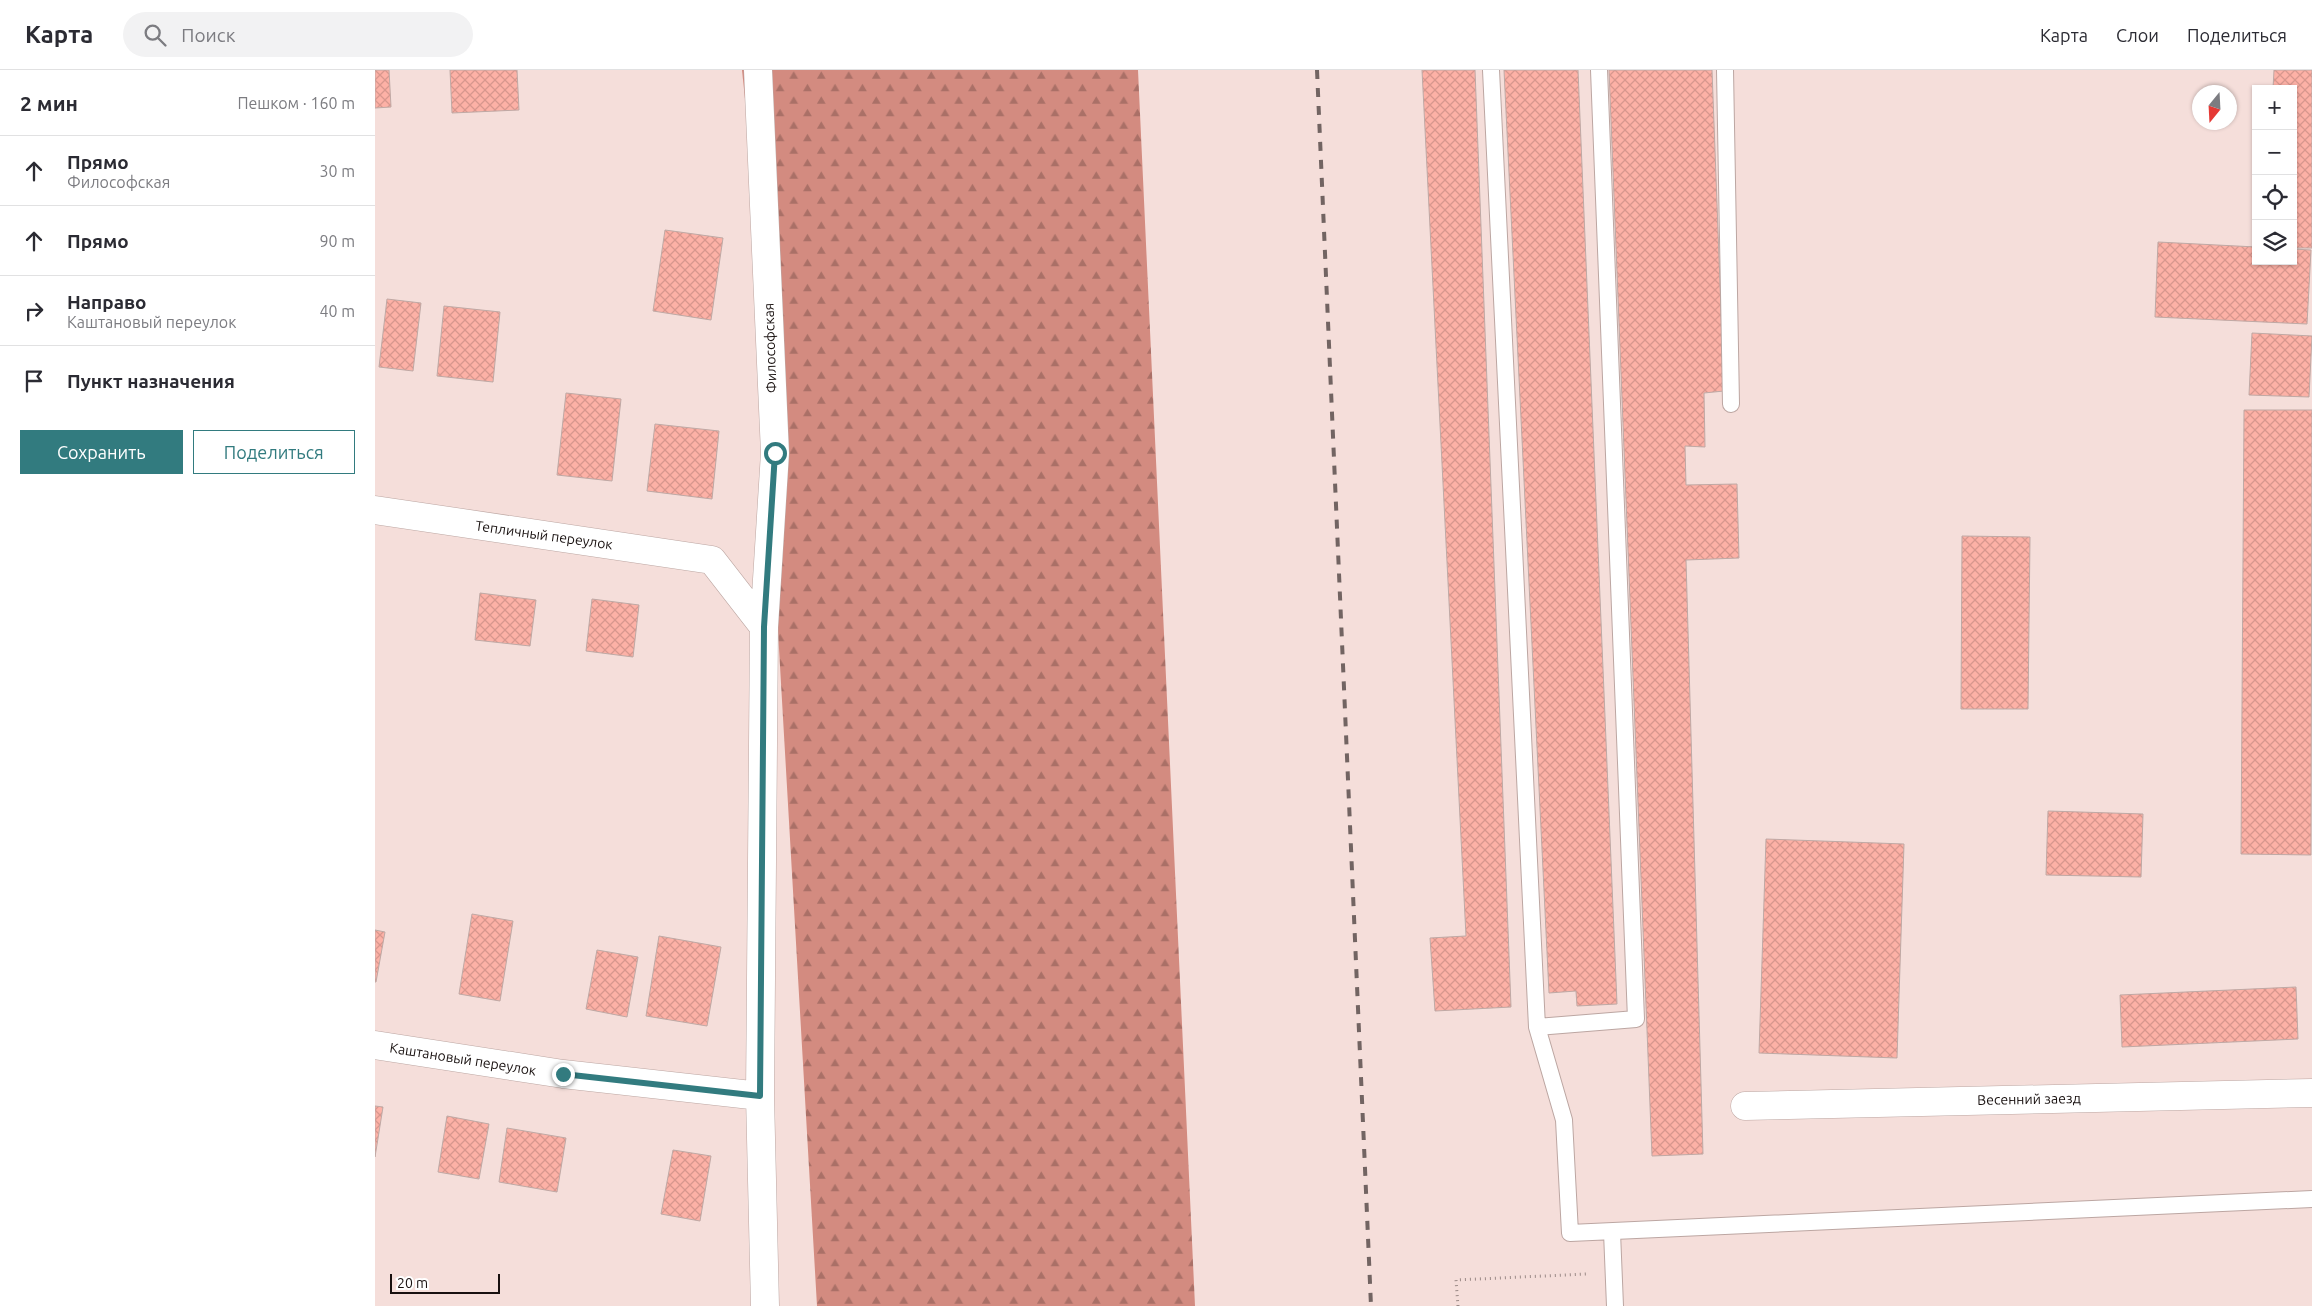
<!DOCTYPE html>
<html lang="ru">
<head>
<meta charset="utf-8">
<style>
  :root { --surface:#fff; --page:#f2f2f3; --text:#2b2b33; --muted:#7c7c81; --line:#e1e1e2; --accent:#327b7f }
  body { margin:0; font-family:Ubuntu,sans-serif; background:var(--page); color:var(--text) }
  .controls { position:absolute; right:15px; top:15px; display:grid; overflow:hidden; border-radius:0px; box-shadow:0 1px 4px #0004 }
  .controls button { width:45px; height:45px; display:grid; place-items:center; padding:0; border:0; border-bottom:1px solid var(--line); background:var(--surface); color:var(--text); font:25px sans-serif }
  .compass { position:absolute; left:1817px; top:15px; width:45px; height:45px; border-radius:50%; background:var(--surface); box-shadow:0 1px 4px #0004; rotate:198deg }
  .scale { position:absolute; left:15px; bottom:12px; width:110px; box-sizing:border-box; padding-left:5px; border:2px solid #18100f; border-top:0; font-size:14px; line-height:18px; white-space:nowrap; color:#18100f; -webkit-text-stroke:4px #fff; paint-order:stroke }
  .stop { position:absolute; width:15px; height:15px; margin:-11px; border:4px solid #327b7f; border-radius:50%; background:#fff }
  .stop.end { background:#327b7f; border-color:#fff; box-shadow:0 1px 5px #0008 }
  .list { margin:0; padding:0; list-style:none }
  h2 { display:flex; justify-content:space-between; align-items:center; height:65px; margin:0; padding:0 20px; font-size:21px }
  h2 small { font-size:16px; font-weight:400; color:var(--muted) }
  .list li { display:grid; grid-template-columns:32px 1fr auto; gap:15px; align-items:center; box-sizing:border-box; height:70px; padding:0 20px; border-top:1px solid var(--line) }
  .list b { display:block; font-size:19px; white-space:nowrap }
  .list p { margin:0; font-size:16px; white-space:nowrap; color:var(--muted) }
  .list em { font-size:16px; font-style:normal; color:var(--muted) }
  .actions { display:flex; gap:10px; padding:15px 20px }
  .actions a { flex:1; padding:11px 0; border:1px solid var(--accent); border-radius:0px; text-align:center; font-size:18px; color:var(--accent) }
  .actions .main { background:var(--accent); color:#fff }
  .icon { flex:none; width:28px; height:28px; fill:none; stroke:currentColor; stroke-width:2; stroke-linecap:round; stroke-linejoin:round }
  .map { position:relative; flex:none; width:1937px; height:1236px; overflow:hidden }
  header { display:flex; align-items:center; gap:30px; box-sizing:border-box; height:70px; padding:0 25px; background:var(--surface); border-bottom:1px solid var(--line) }
  header strong { font-size:24px }
  nav { display:flex; gap:28px; margin-inline-start:auto; font-size:18px }
  .search { width:350px; height:45px; background:var(--page); display:flex; align-items:center; gap:12px; box-sizing:border-box; padding:0 18px; border-radius:28px; color:var(--muted); font-size:19px }
  main { display:flex }
  aside { flex:1; background:var(--surface) }
  .map>svg:first-child { display:block }
  .forest { fill:url(#forest-firs) }
  .building { fill:url(#building-cross-hatch); stroke:#bfa9a5 }
  .lines { fill:none; stroke-linecap:round; stroke-linejoin:round }
  .service-casing { stroke:#bca6a2; stroke-width:18 }
  .minor-casing { stroke:#bca6a2; stroke-width:29 }
  .path { stroke:#9a8986; stroke-width:3; stroke-dasharray:1 4; stroke-linecap:butt }
  .service { stroke:#fff; stroke-width:16 }
  .minor { stroke:#fff; stroke-width:28 }
  .rail { stroke:#726462; stroke-width:4; stroke-dasharray:9 9; stroke-linecap:butt }
  .route { stroke:#327b7f; stroke-width:6 }
  .labels { text-anchor:middle; stroke-width:4; stroke-linejoin:round; paint-order:stroke }
  .street-label { font-size:14px; fill:#18100f; stroke:#fff }
</style>
</head>
<body>
<header>
<strong>Карта</strong>
<div class="search"><svg class="icon" aria-label="search" viewBox="0 0 24 24"><circle cx="10" cy="10" r="6"/><path d="M15 15l6 6"/></svg>Поиск</div>
<nav><a>Карта</a><a>Слои</a><a>Поделиться</a></nav>
</header>
<main>
<aside>
<h2>2 мин<small>Пешком · 160 m</small></h2>
<ul class="list">
<li><svg class="icon" aria-label="ahead" viewBox="0 0 24 24"><path d="M12 20V5M6 11l6-6 6 6"/></svg><div><b>Прямо</b><p>Философская</p></div><em>30 m</em></li>
<li><svg class="icon" aria-label="ahead" viewBox="0 0 24 24"><path d="M12 20V5M6 11l6-6 6 6"/></svg><div><b>Прямо</b></div><em>90 m</em></li>
<li><svg class="icon" aria-label="right" viewBox="0 0 24 24"><path d="M7 20v-9h11M14 6l5 5-5 5"/></svg><div><b>Направо</b><p>Каштановый переулок</p></div><em>40 m</em></li>
<li><svg class="icon" aria-label="arrive" viewBox="0 0 24 24"><path d="M6 21V4h12l-3 4 3 4H6"/></svg><div><b>Пункт назначения</b></div></li>
</ul>
<div class="actions"><a class="main">Сохранить</a><a>Поделиться</a></div>
</aside>
<div class="map">
<svg width="1937" height="1236" viewBox="0 0 1937 1236">
  <defs>
    <pattern id="forest-firs" width="22" height="20" patternUnits="userSpaceOnUse" patternTransform="scale(1.25)"><rect width="22" height="20" fill="#d38b80"/><path d="M5 1l3.5 6h-7zM16 11l3.5 6h-7z" fill="#aa7067"/></pattern>
    <pattern id="building-cross-hatch" width="8" height="8" patternUnits="userSpaceOnUse" patternTransform="scale(1.25)"><rect width="8" height="8" fill="#fdb1a6"/><path d="M0 0l8 8M0 8l8-8" fill="none" stroke="#d8978e"/></pattern>
  </defs>
  <rect width="100%" height="100%" fill="#f5deda"/>
  <path class="forest" d="M367 0H763L820 1236H442L375 77Z"/>
  <path class="building" d="M0 0H14L16 37 0 38Z
    M75 0H142L144 40 77 43Z
    M1047 0H1100L1136 937 1060 941 1055 868 1091 866Z
    M1129 0H1203L1242 934 1202 936 1201 921 1174 923Z
    M1234 0H1337L1349 321 1329 323 1330 377 1310 376 1311 415 1362 414 1364 488 1311 490 1328 1084 1277 1086Z
    M1899 0H1937V178H1918V19H1898Z
    M290 160 348 168 336 250 278 241Z
    M1783 172 1881 177V191H1918V179L1936 180 1932 254 1780 247Z
    M12 229 46 233 38 301 4 297Z
    M69 236 125 242 118 312 62 306Z
    M1877 263 1937 266 1934 327 1874 325Z
    M191 323 246 329 237 411 182 405Z
    M1869 340H1937L1936 785 1866 784Z
    M280 354 344 361 337 429 272 421Z
    M1587 466 1655 467 1653 639H1586Z
    M105 523 161 530 155 576 100 570Z
    M217 529 264 535 258 587 211 581Z
    M1673 741 1768 744 1766 807 1671 805Z
    M1391 769 1529 774 1522 988 1384 983Z
    M97 844 138 851 125 931 84 924Z
    M0 860 10 862 1 912H0Z
    M284 866 346 877 332 956 271 946Z
    M222 880 263 887 252 947 211 939Z
    M1921 917 1923 969 1747 977 1745 925Z
    M0 1036 8 1037 0 1087Z
    M72 1046 114 1054 104 1109 63 1102Z
    M132 1058 191 1068 182 1122 124 1112Z
    M298 1080 336 1086 325 1151 286 1144Z"/>
  <g class="lines">
    <g class="service-casing">
      <path id="service" d="M1116 0 1162 957 1189 1050 1195 1163 1937 1129
        M1350 0 1356 334
        M1162 957 1261 949 1224 0
        M1237 1162 1240 1236"/>
    </g>
    <g class="minor-casing">
      <path id="minor" d="M383 0 400 383 389 557
        M0 440 337 490 389 557 385 1026 390 1236
        M0 975 188 1004 385 1026
        M1370 1036 1937 1023"/>
    </g>
    <path class="path" d="M1083 1236 1081 1210 1212 1204"/>
    <use href="#service" class="service"/>
    <use href="#minor" class="minor"/>
    <path class="rail" d="M942 0 996 1236"/>
  </g>
  <g class="lines">
    <path class="route" d="M188 1004 385 1026 389 557 400 383"/>
  </g>
  <g class="labels">
    <g class="street-label">
      <text transform="translate(395 278) rotate(-92)" y="5">Философская</text>
      <text transform="translate(169 465) rotate(8)" y="5">Тепличный переулок</text>
      <text transform="translate(88 989) rotate(9)" y="5">Каштановый переулок</text>
      <text transform="translate(1654 1029) rotate(-1)" y="5">Весенний заезд</text>
    </g>
  </g>
</svg>
<div class="controls">
<button>+</button>
<button>−</button>
<button><svg class="icon" aria-label="locate" viewBox="0 0 24 24"><circle cx="12" cy="12" r="6"/><path d="M12 2v4M12 18v4M2 12h4M18 12h4"/></svg></button>
<button><svg class="icon" aria-label="layers" viewBox="0 0 24 24"><path d="M12 4l9 5-9 5-9-5zM3 14l9 5 9-5"/></svg></button>
</div>
<svg class="compass" viewBox="-18 -18 36 36"><path d="M0-13l5 13h-10z" fill="#e53935"/><path d="M0 13l5-13h-10z" fill="#7c7c81"/></svg>
<div class="scale">20 m</div>
<div class="stop" style="left:400px;top:383px"></div>
<div class="stop end" style="left:188px;top:1004px"></div>
</div>
</main>
</body>
</html>
